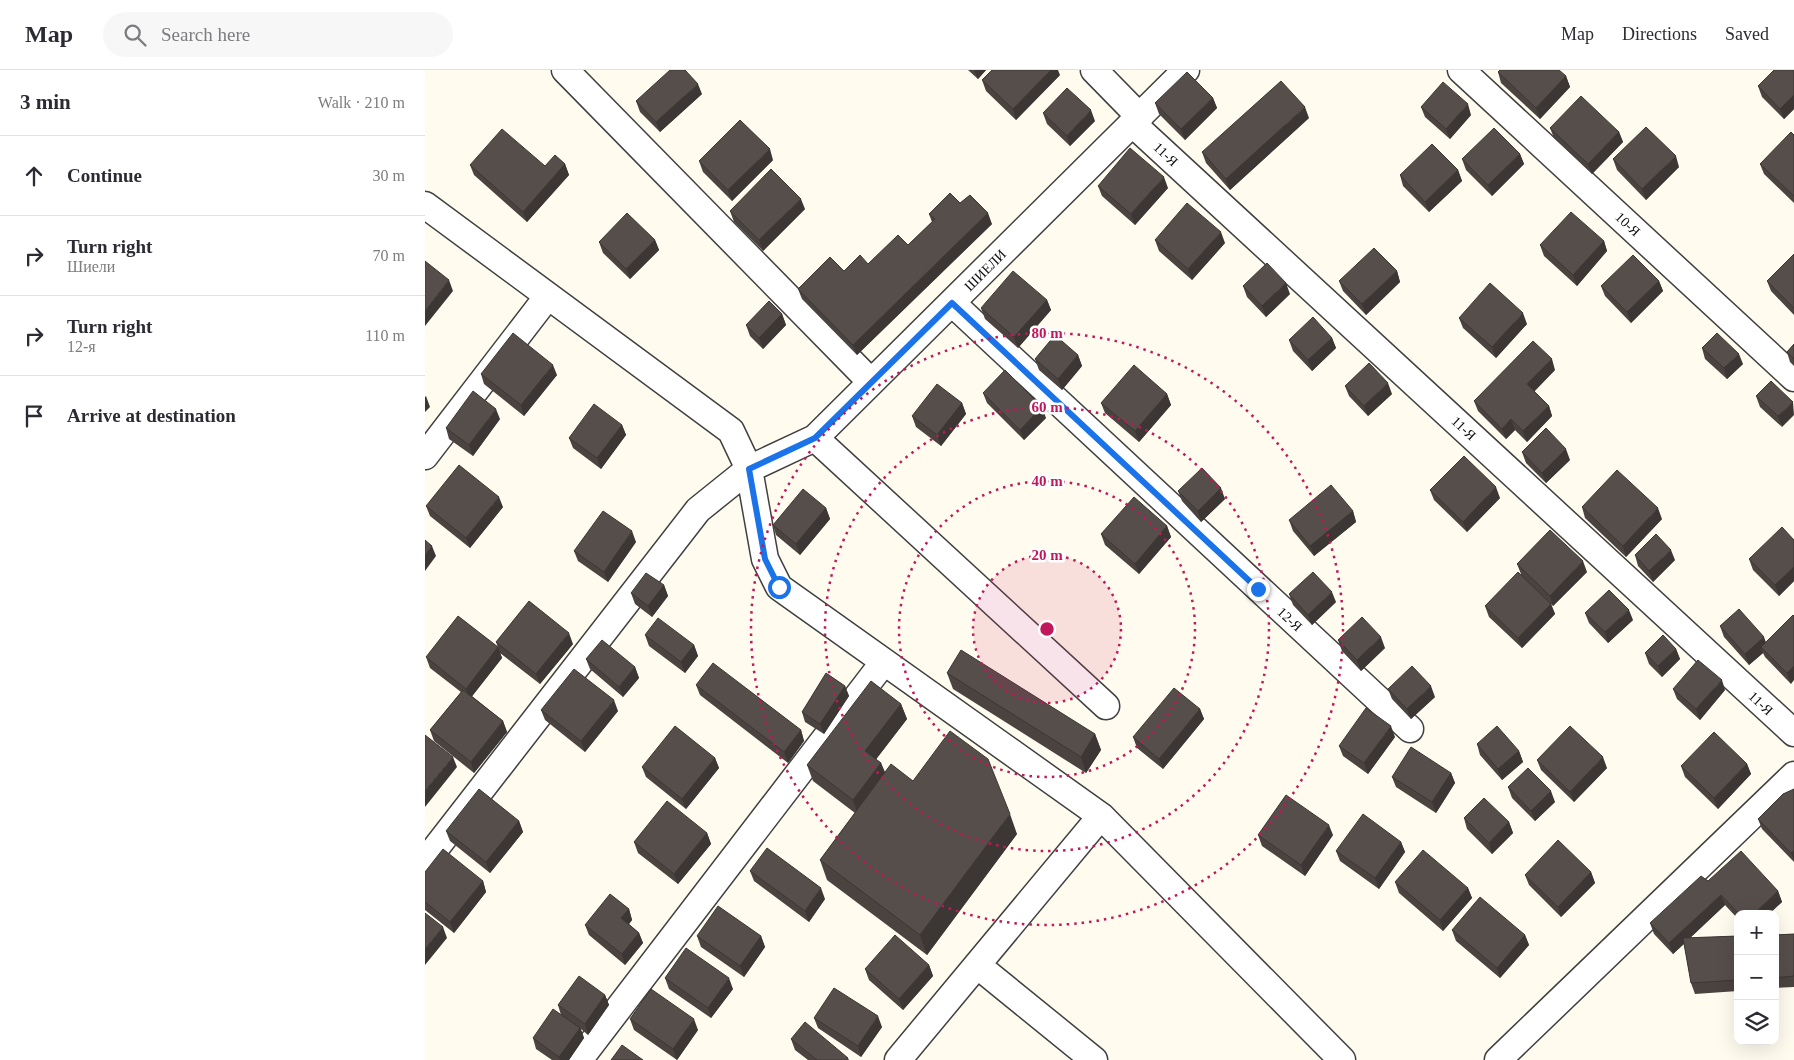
<!DOCTYPE html>
<html lang="en">
<head>
<meta charset="utf-8">
<style>
  :root { --surface:#fff; --page:#f7f7f7; --text:#2b2b33; --muted:#7c7c81; --line:#e1e1e2 }
  body { margin:0; font-family:"Times New Roman",serif; background:var(--page); color:var(--text) }
  .controls { position:absolute; right:15px; bottom:15px; display:grid; overflow:hidden; border-radius:10px; box-shadow:0 5px 20px #0002 }
  .controls button { width:45px; height:45px; display:grid; place-items:center; padding:0; border:0; border-bottom:1px solid var(--line); background:var(--surface); color:var(--text); font:25px sans-serif }
  .stop { position:absolute; width:15px; height:15px; margin:-11px; border:4px solid #1a73e8; border-radius:50%; background:#fff }
  .stop.end { background:#1a73e8; border-color:#fff; box-shadow:0 1px 5px #0008 }
  .list { margin:0; padding:0; list-style:none }
  h2 { display:flex; justify-content:space-between; align-items:center; height:65px; margin:0; padding:0 20px; font-size:21px }
  h2 small { font-size:16px; font-weight:400; color:var(--muted) }
  .list li { display:grid; grid-template-columns:32px 1fr auto; gap:15px; align-items:center; box-sizing:border-box; height:80px; padding:0 20px; border-top:1px solid var(--line) }
  .list b { display:block; font-size:19px; white-space:nowrap }
  .list p { margin:0; font-size:16px; white-space:nowrap; color:var(--muted) }
  .list em { font-size:16px; font-style:normal; color:var(--muted) }
  .icon { flex:none; width:28px; height:28px; fill:none; stroke:currentColor; stroke-width:2; stroke-linecap:round; stroke-linejoin:round }
  .map { position:relative; flex:none; width:1369px; height:990px; overflow:hidden }
  header { display:flex; align-items:center; gap:30px; box-sizing:border-box; height:70px; padding:0 25px; background:var(--surface); border-bottom:1px solid var(--line) }
  header strong { font-size:24px }
  nav { display:flex; gap:28px; margin-inline-start:auto; font-size:18px }
  .search { width:350px; height:45px; background:var(--page); display:flex; align-items:center; gap:12px; box-sizing:border-box; padding:0 18px; border-radius:28px; color:var(--muted); font-size:19px }
  main { display:flex }
  aside { flex:1; background:var(--surface) }
  .map>svg:first-child { display:block }
  .lines { fill:none; stroke-linecap:round; stroke-linejoin:round }
  .minor-casing { stroke:#404040; stroke-width:29 }
  .minor { stroke:#fff; stroke-width:26 }
  .wall { fill:#4a4340 }
  .shaded-wall { fill:#3c3734 }
  .building { fill:#564e4a; stroke:#3c3734 }
  .route { stroke:#1a73e8; stroke-width:6 }
  .ring { fill:none; stroke:#c2185b; stroke-width:2.5; stroke-dasharray:2.5 5 }
  .labels { text-anchor:middle; stroke-width:5; stroke-linejoin:round; paint-order:stroke }
  .street-label { font-size:14px; fill:#0d0d0d; stroke:#fff }
  .centre { fill:#c2185b; stroke:#fff; stroke-width:2.5 }
  .ring-label { font-size:15px; text-anchor:middle; font-weight:bold; fill:#c2185b; stroke:#fff; stroke-width:5; stroke-linejoin:round; paint-order:stroke }
</style>
</head>
<body>
<header>
<strong>Map</strong>
<div class="search"><svg class="icon" aria-label="search" viewBox="0 0 24 24"><circle cx="10" cy="10" r="6"/><path d="M15 15l6 6"/></svg>Search here</div>
<nav><a>Map</a><a>Directions</a><a>Saved</a></nav>
</header>
<main>
<aside>
<h2>3 min<small>Walk · 210 m</small></h2>
<ul class="list">
<li><svg class="icon" aria-label="ahead" viewBox="0 0 24 24"><path d="M12 20V5M6 11l6-6 6 6"/></svg><div><b>Continue</b></div><em>30 m</em></li>
<li><svg class="icon" aria-label="right" viewBox="0 0 24 24"><path d="M7 20v-9h11M14 6l5 5-5 5"/></svg><div><b>Turn right</b><p>Шиели</p></div><em>70 m</em></li>
<li><svg class="icon" aria-label="right" viewBox="0 0 24 24"><path d="M7 20v-9h11M14 6l5 5-5 5"/></svg><div><b>Turn right</b><p>12-я</p></div><em>110 m</em></li>
<li><svg class="icon" aria-label="arrive" viewBox="0 0 24 24"><path d="M6 21V4h12l-3 4 3 4H6"/></svg><div><b>Arrive at destination</b></div></li>
</ul>
</aside>
<div class="map">
<svg width="1369" height="990" viewBox="0 0 1369 990">
  <rect width="100%" height="100%" fill="#fffbee"/>
  <g class="lines">
    <g class="minor-casing">
      <path id="minor" d="M140 0 446 312
        M669 0 715 47
        M1036 0 1369 308
        M708 54 1369 663
        M0 135 306 361 324 399 340 489 354 517 676 746 917 990
        M527 233 985 659
        M390 368 681 636
        M0 386 123 226
        M0 792 273 440 324 399 390 368 761 0
        M552 895 669 990
        M154 990 458 593
        M473 990 676 746
        M1073 990 1369 705"/>
    </g>
    <use href="#minor" class="minor"/>
  </g>
  <path class="wall" d="M543 0H561L553 9Z
    M1369 0V39L1359 49 1337 27 1333 16Z
    M1073 2 1141 6 1145 17 1115 49 1076 13Z
    M635 5 591 50 561 21 557 10Z
    M277 24 235 62 215 42 211 31Z
    M788 28 792 38 760 70 734 44 730 33Z
    M996 37 1046 45 1025 69 1000 47Z
    M618 43 670 51 645 76 622 54Z
    M884 48 805 120 781 93 777 82Z
    M1125 58 1194 62 1198 72 1167 104 1129 68Z
    M1369 65V133L1339 104 1335 94Z
    M1095 84 1099 94 1067 126 1041 100 1037 89Z
    M1188 89 1254 97 1221 130 1192 100Z
    M348 90 307 131 278 102 274 91Z
    M140 94 144 105 102 152 49 105 45 95 120 96Z
    M1033 100 1037 111 1004 142 978 116 975 105Z
    M673 116 743 118 710 155 677 126Z
    M535 133 567 154 432 285 377 229 373 219 419 201 443 194 483 175 507 152 504 144Z
    M380 139 338 181 309 152 305 141Z
    M230 170 234 180 205 209 178 183 174 172Z
    M730 170 800 173 767 210 734 181Z
    M1179 171 1182 181 1152 216 1119 186 1115 175Z
    M1369 184V245L1346 221 1342 211Z
    M972 201 975 212 941 245 918 221 914 211Z
    M1234 211 1238 221 1206 253 1180 226 1176 216Z
    M818 216 865 224 841 247 822 227Z
    M622 230 626 240 593 278 560 249 556 238Z
    M357 244 361 255 338 279 325 266 321 255Z
    M1034 248 1102 254 1071 288 1038 258Z
    M907 268 911 278 887 301 868 281 864 270Z
    M1369 274V296L1365 292 1362 282Z
    M1277 278 1318 294 1302 309 1280 289Z
    M653 285 657 296 637 320 614 300 610 289Z
    M1130 300 1109 322 1124 336 1127 346 1102 372 1090 360 1081 369 1053 341 1049 331Z
    M56 304 132 305 99 346 59 314Z
    M1346 311 1357 357 1335 337 1331 326Z
    M920 316 967 324 943 346 924 326Z
    M558 323 621 348 599 370 562 333Z
    M742 324 746 335 714 372 680 343 676 333Z
    M537 333 541 344 516 376 491 357 487 346Z
    M75 349 48 386 24 369 21 358Z
    M197 355 201 365 176 399 148 378 144 368Z
    M1097 382 1145 390 1121 413 1101 393Z
    M1005 420 1075 428 1042 462 1009 430Z
    M753 421 800 429 776 452 757 431Z
    M1 436 78 437 45 478 5 446Z
    M1157 437 1237 449 1201 487 1160 448Z
    M401 438 405 449 375 485 351 465 348 455Z
    M928 441 931 452 889 486 868 461 864 450Z
    M742 456 746 467 714 504 680 475 676 464Z
    M1369 470V511L1354 526 1328 500 1324 489Z
    M211 472 183 512 153 491 149 481Z
    M1210 485 1250 490 1228 512 1213 496Z
    M1092 494 1162 502 1128 536 1126 534 1130 544 1097 578 1064 547 1060 536 1096 504Z
    M239 515 243 526 227 547 210 534 206 523Z
    M864 524 911 532 887 555 868 535Z
    M1160 543 1208 550 1183 573 1164 553Z
    M1368 545 1366 614 1340 587 1338 583 1324 595 1299 567 1295 556 1341 572Z
    M220 565 269 575 273 586 260 603 224 576Z
    M913 570 960 578 936 601 917 581Z
    M71 572 148 574 115 614 75 583Z
    M73 577 77 588 47 626 78 651 82 662 49 703 9 671 5 660 36 622 5 598 1 587Z
    M1251 579 1255 589 1237 607 1224 594 1220 583Z
    M161 589 210 597 214 608 198 627 165 599Z
    M522 603 670 664 676 680 661 703 528 619Z
    M271 615 376 660 379 671 363 693 275 625Z
    M420 616 424 626 399 664 380 652 377 642Z
    M963 619 1010 627 986 649 967 629Z
    M1248 619 1300 620 1275 650 1252 629Z
    M476 634 482 649 451 689 456 693 460 702 488 711 592 764 502 885 402 810 395 790 430 743 388 711 382 695Z
    M775 639 779 649 738 699 712 678 708 667Z
    M116 640 193 641 160 682 120 650Z
    M970 667 943 704 918 686 914 676Z
    M1052 674 1094 681 1098 692 1077 710 1055 685Z
    M290 688 294 698 261 739 221 707 217 697Z
    M1112 690 1182 698 1149 732 1116 700Z
    M1322 694 1326 704 1293 739 1260 707 1256 696Z
    M1026 703 1030 713 1011 743 971 717 967 707Z
    M1083 717 1130 732 1110 751 1087 728Z
    M1369 719V792L1337 759 1333 749Z
    M1039 748 1084 752 1088 763 1067 784 1042 759Z
    M94 751 98 762 65 803 25 771 21 761Z
    M282 763 286 774 253 814 213 783 209 772Z
    M833 765H908L880 806 837 776Z
    M976 772 980 782 954 819 915 791 911 781Z
    M325 801 400 829 384 852 329 811Z
    M0 802 58 811 61 822 29 863 0 840Z
    M1166 802 1170 813 1136 847 1104 815 1100 805Z
    M1283 811 1353 821 1357 832 1344 844H1313V849L1300 835 1265 868 1313 866V921L1270 924 1266 913 1259 874 1248 884 1229 864 1225 853Z
    M970 812 1043 818 1047 828 1018 861 974 823Z
    M204 839 207 850 204 854 214 863 218 873 200 895 164 865 160 855Z
    M1027 860 1100 865 1104 875 1075 908 1031 871Z
    M1369 864V917L1350 918V865Z
    M272 866H336L340 877 319 907 276 877Z
    M504 895 508 906 478 940 444 910 440 899Z
    M240 908 308 919 286 948 244 919Z
    M180 925 184 935 163 965 156 959 159 968 144 990H127L111 979 108 968 136 945 133 935Z
    M389 948 457 957 436 987 393 958Z
    M205 949 273 960 252 990 209 960Z
    M366 969 423 988 424 990H383L370 980Z"/>
  <path class="shaded-wall" d="M549 0H561L553 9Z
    M626 0H633L635 5 591 50 588 39Z
    M1141 6 1145 17 1115 49 1111 38Z
    M273 14 277 24 235 62 231 52Z
    M1369 25V39L1359 49 1355 39Z
    M788 28 792 38 760 70 756 59Z
    M1043 34 1046 45 1025 69 1021 59Z
    M880 37 884 48 805 120 801 109Z
    M666 40 670 51 645 76 642 66Z
    M1194 62 1198 72 1167 104 1163 94Z
    M345 79 348 90 307 131 303 120Z
    M1095 84 1099 94 1067 126 1063 115Z
    M1251 86 1254 97 1221 130 1217 119Z
    M140 94 144 105 102 152 98 142Z
    M1033 100 1037 111 1004 142 1000 132Z
    M739 107 743 118 710 155 706 144Z
    M376 129 380 139 338 181 334 170Z
    M563 143 567 154 432 285 428 275Z
    M796 162 800 173 767 210 763 199Z
    M230 170 234 180 205 209 201 199Z
    M1179 171 1182 181 1152 216 1148 205Z
    M972 201 975 212 941 245 937 234Z
    M24 210 28 221 0 256V241Z
    M1234 211 1238 221 1206 253 1202 242Z
    M861 213 865 224 841 247 837 236Z
    M622 230 626 240 593 278 589 267Z
    M1098 243 1102 254 1071 288 1067 277Z
    M357 244 361 255 338 279 334 268Z
    M907 268 911 278 887 301 883 290Z
    M1314 284 1318 294 1302 309 1299 298Z
    M653 285 657 296 637 320 633 309Z
    M1127 289 1130 300 1105 325 1102 314Z
    M128 295 132 305 99 346 96 335Z
    M963 313 967 324 943 346 939 336Z
    M742 324 746 335 714 372 710 361Z
    M1 326 5 337 0 342V327Z
    M1368 332 1369 345 1357 357 1353 346Z
    M537 333 541 344 516 376 512 365Z
    M1124 336 1127 346 1102 372 1098 361Z
    M617 337 621 348 599 370 595 360Z
    M71 339 75 349 48 386 44 375Z
    M1086 349 1090 360 1081 369 1077 359Z
    M197 355 201 365 176 399 172 388Z
    M1141 379 1145 390 1121 413 1117 403Z
    M1071 417 1075 428 1042 462 1038 452Z
    M796 418 800 429 776 452 773 441Z
    M74 427 78 437 45 478 41 468Z
    M401 438 405 449 375 485 371 474Z
    M1233 438 1237 449 1201 487 1198 476Z
    M928 441 931 452 889 486 885 476Z
    M742 456 746 467 714 504 710 494Z
    M207 461 211 472 183 512 179 502Z
    M7 476 11 486 0 501V485Z
    M1246 480 1250 490 1228 512 1224 501Z
    M1158 491 1162 502 1128 536 1125 526Z
    M1369 497V511L1354 526 1350 515Z
    M239 515 243 526 227 547 223 536Z
    M907 522 911 532 887 555 883 545Z
    M1126 534 1130 544 1097 578 1093 568Z
    M1204 540 1208 550 1183 573 1180 562Z
    M144 563 148 574 115 614 111 604Z
    M956 567 960 578 936 601 932 590Z
    M1339 567 1343 578 1336 577 1338 583 1324 595 1320 584Z
    M269 575 273 586 260 603 256 592Z
    M73 577 77 588 45 629 41 619Z
    M1251 579 1255 589 1237 607 1233 596Z
    M1369 596V610L1366 614 1362 603Z
    M210 597 214 608 198 627 194 617Z
    M1297 610 1300 620 1275 650 1271 639Z
    M420 616 424 626 399 664 395 654Z
    M1006 616 1010 627 986 649 982 639Z
    M189 630 193 641 160 682 156 671Z
    M476 634 482 649 446 696 440 681Z
    M775 639 779 649 738 699 734 689Z
    M78 651 82 662 49 703 46 692Z
    M966 656 970 667 943 704 939 693Z
    M376 660 379 671 363 693 359 682Z
    M670 664 676 680 661 703 656 687Z
    M1094 681 1098 692 1077 710 1073 699Z
    M28 687 32 697 0 737V721Z
    M1178 687 1182 698 1149 732 1145 722Z
    M290 688 294 698 261 739 257 729Z
    M456 693 462 709 434 746 428 730Z
    M1322 694 1326 704 1293 739 1289 728Z
    M1026 703 1030 713 1011 743 1007 732Z
    M1126 721 1130 732 1110 751 1106 741Z
    M585 744 592 764 502 885 495 865Z
    M94 751 98 762 65 803 61 792Z
    M1084 752 1088 763 1067 784 1064 773Z
    M904 755 908 765 880 806 876 795Z
    M282 763 286 774 253 814 249 804Z
    M976 772 980 782 954 819 950 808Z
    M1369 781V790L1366 783Z
    M1166 802 1170 813 1136 847 1133 837Z
    M58 811 61 822 29 863 25 852Z
    M396 818 400 829 384 852 380 841Z
    M1043 818 1047 828 1018 861 1015 850Z
    M1353 821 1357 832 1344 844H1329Z
    M1296 825 1300 835 1248 884 1244 873Z
    M204 839 207 850 200 859 196 848Z
    M18 857 22 868 0 895V879Z
    M214 863 218 873 200 895 197 884Z
    M1100 865 1104 875 1075 908 1072 898Z
    M336 866 340 877 319 907 315 896Z
    M504 895 508 906 478 940 474 929Z
    M304 908 308 919 286 948 283 938Z
    M180 925 184 935 163 965 160 954Z
    M453 946 457 957 436 987 433 976Z
    M269 949 273 960 252 990 248 979Z
    M155 958 159 968 144 990H135L134 987Z"/>
  <path class="building" d="M245 0H260L273 14 231 52 211 31Z
    M567 0H626L588 39 557 10Z
    M1075 0H1134L1141 6 1111 38 1073 2Z
    M1349 0H1369V25L1355 39 1333 16Z
    M762 2 788 28 756 59 730 33Z
    M856 11 880 37 801 109 777 82Z
    M1018 12 1043 34 1021 59 996 37Z
    M642 18 666 40 642 66 618 43Z
    M1156 26 1194 62 1163 94 1125 58Z
    M315 50 345 79 303 120 274 91Z
    M1221 57 1251 86 1217 119 1188 89Z
    M1069 58 1095 84 1063 115 1037 89Z
    M77 59 120 96 130 85 140 94 98 142 45 95Z
    M1366 62 1369 65V126L1335 94Z
    M1007 74 1033 100 1000 132 975 105Z
    M705 78 739 107 706 144 673 116Z
    M346 99 376 129 334 170 305 141Z
    M525 123 535 133 545 125 563 143 428 275 373 219 405 187 419 201 435 185 443 194 473 165 483 175 510 149 504 144Z
    M762 133 796 162 763 199 730 170Z
    M1146 142 1179 171 1148 205 1115 175Z
    M202 143 230 170 201 199 174 172Z
    M949 178 972 201 937 234 914 211Z
    M1369 184V238L1342 211Z
    M1208 185 1234 211 1202 242 1176 216Z
    M0 191 24 210 0 241Z
    M842 193 861 213 837 236 818 216Z
    M588 201 622 230 589 267 556 238Z
    M1065 213 1098 243 1067 277 1034 248Z
    M344 231 357 244 334 268 321 255Z
    M888 247 907 268 883 290 864 270Z
    M88 263 128 295 96 335 56 304Z
    M1292 263 1314 284 1299 298 1277 278Z
    M630 265 653 285 633 309 610 289Z
    M1108 271 1127 289 1102 314 1124 336 1098 361 1086 349 1077 359 1049 331Z
    M1369 274V289L1362 282Z
    M944 293 963 313 939 336 920 316Z
    M709 295 742 324 710 361 676 333Z
    M580 300 617 337 595 360 558 323Z
    M1346 311 1368 332 1353 346 1331 326Z
    M512 314 537 333 512 365 487 346Z
    M48 321 71 339 44 375 21 358Z
    M169 334 197 355 172 388 144 368Z
    M1121 358 1141 379 1117 403 1097 382Z
    M1039 386 1071 417 1038 452 1005 420Z
    M34 395 74 427 41 468 1 436Z
    M777 398 796 418 773 441 753 421Z
    M1192 400 1233 438 1198 476 1157 437Z
    M906 415 928 441 885 476 864 450Z
    M378 419 401 438 371 474 348 455Z
    M709 427 742 456 710 494 676 464Z
    M178 441 207 461 179 502 149 481Z
    M1357 457 1369 470V497L1350 515 1324 489Z
    M1125 460 1158 491 1125 526 1092 494Z
    M1231 464 1246 480 1224 501 1210 485Z
    M0 470 7 476 0 485Z
    M888 502 907 522 883 545 864 524Z
    M1093 502 1126 534 1093 568 1060 536Z
    M221 503 239 515 223 536 206 523Z
    M1184 520 1204 540 1180 562 1160 543Z
    M104 531 144 563 111 604 71 572Z
    M1314 539 1339 567 1320 584 1295 556Z
    M1368 545 1369 546V596L1362 603 1336 577Z
    M33 546 73 577 41 619 1 587Z
    M937 547 956 567 932 590 913 570Z
    M233 548 269 575 256 592 220 565Z
    M1238 565 1251 579 1233 596 1220 583Z
    M177 570 210 597 194 617 161 589Z
    M536 580 670 664 656 687 522 603Z
    M1273 590 1297 610 1271 639 1248 619Z
    M288 593 376 660 359 682 271 615Z
    M987 596 1006 616 982 639 963 619Z
    M149 599 189 630 156 671 116 640Z
    M401 603 420 616 395 654 377 642Z
    M446 611 476 634 440 681 456 693 428 730 382 695Z
    M749 618 775 639 734 689 708 667Z
    M38 620 78 651 46 692 5 660Z
    M941 638 966 656 939 693 914 676Z
    M250 656 290 688 257 729 217 697Z
    M1072 656 1094 681 1073 699 1052 674Z
    M1145 656 1178 687 1145 722 1112 690Z
    M525 661 563 689 585 744 495 865 395 790 466 694 488 711Z
    M1289 662 1322 694 1289 728 1256 696Z
    M0 665 28 687 0 721Z
    M986 677 1026 703 1007 732 967 707Z
    M1103 698 1126 721 1106 741 1083 717Z
    M54 719 94 751 61 792 21 761Z
    M1369 719V781L1366 783 1333 749 1358 724Z
    M861 725 904 755 876 795 833 765Z
    M1059 728 1084 752 1064 773 1039 748Z
    M242 731 282 763 249 804 209 772Z
    M938 744 976 772 950 808 911 781Z
    M1133 770 1166 802 1133 837 1100 805Z
    M342 778 396 818 380 841 325 801Z
    M18 779 58 811 25 852 0 832V802Z
    M998 780 1043 818 1015 850 970 812Z
    M1316 781 1353 821 1329 844H1314L1296 825 1244 873 1225 853 1276 806 1283 811Z
    M185 824 204 839 196 848 214 863 197 884 160 855Z
    M1055 827 1100 865 1072 898 1027 860Z
    M293 836 336 866 315 896 272 866Z
    M0 843 18 857 0 879Z
    M1369 864V906L1350 908V865Z
    M470 865 504 895 474 929 440 899Z
    M1313 866V910L1266 913 1258 868Z
    M261 878 304 908 283 938 240 908Z
    M154 906 180 925 160 954 133 935Z
    M409 918 453 946 433 976 389 948Z
    M226 919 269 949 248 979 205 949Z
    M128 939 155 958 134 987 108 968Z
    M380 952 423 988 421 990H392L366 969Z
    M197 975 218 990H186Z"/>
  <g class="lines">
    <path class="route" d="M354 517 340 489 324 399 390 368 527 233 833 519"/>
  </g>
  <circle cx="622" cy="559" r="74" fill="#c2185b" fill-opacity=".12"/>
  <g class="ring">
    <circle cx="622" cy="559" r="74"/>
    <circle cx="622" cy="559" r="148"/>
    <circle cx="622" cy="559" r="222"/>
    <circle cx="622" cy="559" r="296"/>
  </g>
  <g class="labels">
    <g class="street-label">
      <text transform="translate(741 84) rotate(43)" y="5">11-Я</text>
      <text transform="translate(1203 154) rotate(43)" y="5">10-Я</text>
      <text transform="translate(560 200) rotate(-45)" y="5">ШИЕЛИ</text>
      <text transform="translate(1039 358) rotate(43)" y="5">11-Я</text>
      <text transform="translate(865 549) rotate(43)" y="5">12-Я</text>
      <text transform="translate(1336 633) rotate(43)" y="5">11-Я</text>
    </g>
  </g>
  <circle cx="622" cy="559" r="8" class="centre"/>
  <g class="ring-label">
    <text x="622" y="268">80 m</text>
    <text x="622" y="342">60 m</text>
    <text x="622" y="416">40 m</text>
    <text x="622" y="490">20 m</text>
  </g>
</svg>
<div class="controls">
<button>+</button>
<button>−</button>
<button><svg class="icon" aria-label="layers" viewBox="0 0 24 24"><path d="M12 4l9 5-9 5-9-5zM3 14l9 5 9-5"/></svg></button>
</div>
<div class="stop" style="left:354px;top:517px"></div>
<div class="stop end" style="left:833px;top:519px"></div>
</div>
</main>
</body>
</html>
